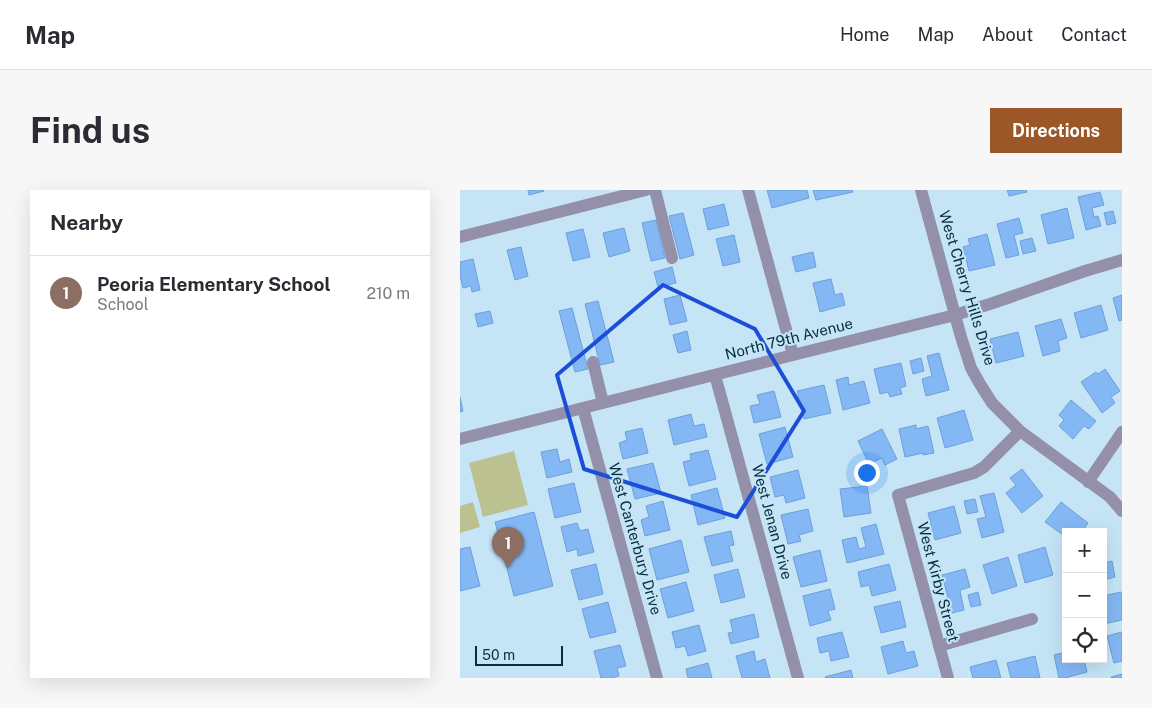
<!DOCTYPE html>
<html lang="en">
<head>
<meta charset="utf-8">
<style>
  :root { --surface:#fff; --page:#f7f7f7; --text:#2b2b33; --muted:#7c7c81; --line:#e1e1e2; --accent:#9b5728 }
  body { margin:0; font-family:"Public Sans",sans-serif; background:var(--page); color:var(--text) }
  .controls { position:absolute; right:15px; bottom:15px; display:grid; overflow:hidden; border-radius:0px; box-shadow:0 5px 20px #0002 }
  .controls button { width:45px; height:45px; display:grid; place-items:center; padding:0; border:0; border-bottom:1px solid var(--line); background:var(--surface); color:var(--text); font:25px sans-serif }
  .scale { position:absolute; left:15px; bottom:12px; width:88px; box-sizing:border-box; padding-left:5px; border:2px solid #072d3e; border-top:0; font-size:14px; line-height:18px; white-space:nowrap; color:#072d3e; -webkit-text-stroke:4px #c5e5f7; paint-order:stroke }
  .you { position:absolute; left:406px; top:282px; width:18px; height:18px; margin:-12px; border:4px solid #fff; border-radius:50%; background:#1a73e8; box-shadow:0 0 0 8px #1a73e833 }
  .badge { display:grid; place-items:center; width:32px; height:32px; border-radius:50%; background:var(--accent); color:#fff; font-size:16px; font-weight:700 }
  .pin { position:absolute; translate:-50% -41px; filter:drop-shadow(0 1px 2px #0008) }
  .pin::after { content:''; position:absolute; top:26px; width:18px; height:15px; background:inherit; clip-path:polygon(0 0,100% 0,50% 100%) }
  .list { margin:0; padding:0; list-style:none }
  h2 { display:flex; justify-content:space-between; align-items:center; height:65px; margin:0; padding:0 20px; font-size:21px }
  h2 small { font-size:16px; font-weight:400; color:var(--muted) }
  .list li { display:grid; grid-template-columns:32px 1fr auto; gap:15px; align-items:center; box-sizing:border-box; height:75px; padding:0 20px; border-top:1px solid var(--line) }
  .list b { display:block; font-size:19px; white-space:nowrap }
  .list p { margin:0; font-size:16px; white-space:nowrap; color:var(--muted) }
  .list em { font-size:16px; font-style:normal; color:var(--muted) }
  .icon { flex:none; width:28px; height:28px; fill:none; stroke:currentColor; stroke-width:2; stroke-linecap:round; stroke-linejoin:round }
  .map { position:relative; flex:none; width:662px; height:488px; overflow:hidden; border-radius:0px }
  header { display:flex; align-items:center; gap:30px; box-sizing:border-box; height:70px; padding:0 25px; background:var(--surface); border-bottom:1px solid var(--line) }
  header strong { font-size:24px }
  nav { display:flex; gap:28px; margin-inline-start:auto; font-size:18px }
  .intro { display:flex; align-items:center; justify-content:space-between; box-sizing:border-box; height:120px; padding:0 30px }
  h1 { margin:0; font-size:35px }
  .button { padding:12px 22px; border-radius:0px; background:var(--accent); color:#fff; font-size:18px; font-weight:700 }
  main { display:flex; gap:30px; padding:0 30px }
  aside { flex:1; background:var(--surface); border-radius:0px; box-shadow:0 5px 20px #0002 }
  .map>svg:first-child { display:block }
  .green { fill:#bcc192 }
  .building { fill:#84b8f4; stroke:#6d9fda }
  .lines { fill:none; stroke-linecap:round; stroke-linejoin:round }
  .minor { stroke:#9490aa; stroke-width:12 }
  .marked { fill:none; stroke:#1d4ed8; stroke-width:4; stroke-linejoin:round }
  .labels { text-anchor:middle; stroke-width:4; stroke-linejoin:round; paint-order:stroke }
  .street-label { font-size:15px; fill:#072d3e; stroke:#c5e5f7 }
</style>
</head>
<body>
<header>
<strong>Map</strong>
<nav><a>Home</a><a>Map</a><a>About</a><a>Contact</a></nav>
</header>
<div class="intro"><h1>Find us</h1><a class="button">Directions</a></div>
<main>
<aside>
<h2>Nearby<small></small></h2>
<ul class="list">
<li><span class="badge" style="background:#8d6e63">1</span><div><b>Peoria Elementary School</b><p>School</p></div><em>210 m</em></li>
</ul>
</aside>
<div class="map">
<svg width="662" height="488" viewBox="0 0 662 488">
  <rect width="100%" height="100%" fill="#c5e5f7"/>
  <path class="green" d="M54 261 68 315 23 327 9 273Z
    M13 312 20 337 0 343V316Z"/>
  <path class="building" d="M68 0H83L84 1 69 5Z
    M307 0H347L349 8 312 18Z
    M353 0H392L393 2 356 10Z
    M547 0H566L567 2 549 6Z
    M640 2 644 15 632 18 634 27 638 26 641 36 626 40 618 7Z
    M264 14 269 35 248 40 243 19Z
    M607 18 614 48 588 54 581 25Z
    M653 21 656 33 647 35 644 23Z
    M223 23 234 65 220 69 209 26Z
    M559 28 563 43 554 45 559 65 546 68 537 34Z
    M196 30 205 68 191 71 182 33Z
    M164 38 170 61 149 67 143 43Z
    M123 39 130 67 113 71 106 43Z
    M527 44 535 75 509 81 503 57 510 55 508 49Z
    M274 45 280 72 263 76 256 49Z
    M572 48 576 61 563 64 560 51Z
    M61 57 68 86 55 90 47 60Z
    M353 62 356 77 336 82 332 67Z
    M13 69 20 100 12 102 11 96 3 98 0 86V72Z
    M212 77 216 93 198 97 194 82Z
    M371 89 375 105 382 103 385 115 360 122 353 93Z
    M220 105 227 131 210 135 204 109Z
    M662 105V130L659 131 653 108Z
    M138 111 154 172 140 175 125 114Z
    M641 115 648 140 621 148 614 123Z
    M112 118 128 179 115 182 99 121Z
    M30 121 33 133 18 137 15 124Z
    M601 129 607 148 598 151 600 161 583 166 575 136Z
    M227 141 231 160 218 163 213 145Z
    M558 142 564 166 536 173 530 149Z
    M479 163 489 200 466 206 462 189 472 186 467 166Z
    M461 168 464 181 453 184 450 171Z
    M441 173 446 196 440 198 442 204 430 207 428 202 420 204 414 179Z
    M645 179 660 201 651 207 655 213 642 223 621 192 636 182 638 184Z
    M388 187 389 195 404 191 410 213 383 220 376 190Z
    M364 195 371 223 344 229 337 201Z
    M314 201 321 227 294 233 290 216 300 214 297 205Z
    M0 207 3 221 0 222Z
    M611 210 636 231 629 239 624 236 613 249 599 236 604 230 599 225Z
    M504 220 513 250 485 258 477 228Z
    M231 224 234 236 244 234 247 247 214 255 208 230Z
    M456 235V239L468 236 474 263 463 265V263L445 267 439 239Z
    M325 237 333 267 307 274 299 244Z
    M182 238 188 263 163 269 159 253 167 250 165 242Z
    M422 239 437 269 425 275 422 268 409 274 398 251Z
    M97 259 100 272 109 269 112 282 87 288 81 262Z
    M248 260 256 289 229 296 223 272 231 270 230 264Z
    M193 273 201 303 175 309 167 279Z
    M562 279 583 306 562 323 546 303 556 295 550 288Z
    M338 280 345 308 326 313 324 305 315 307 310 287Z
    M114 293 121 322 95 328 88 299Z
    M407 296 411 323 384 327 380 299Z
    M257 298 265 328 238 335 231 305Z
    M534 303 544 342 522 348 517 329 526 327 520 306Z
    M515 309 518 322 507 324 504 311Z
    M203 311 210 340 185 346 181 330 189 327 186 316Z
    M601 312 628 333 622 342H606V347L585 332Z
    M494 316 501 343 475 350 468 323Z
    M348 319 353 341 339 345 341 351 328 354 321 325Z
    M74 322 93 396 54 406 35 332Z
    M117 333 120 341 128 339 134 362 118 366 117 359 107 362 101 337Z
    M416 334 424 364 387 373 382 350 396 347 399 359 406 357 401 338Z
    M271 341 274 355 269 356 273 371 252 376 244 347Z
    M221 350 229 382 197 390 189 359Z
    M10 357 20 396 0 401V359Z
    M585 357 593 385 565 393 558 365Z
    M360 360 367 391 341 397 333 367Z
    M548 367 557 396 532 404 523 375Z
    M652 371 655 387 643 390V372L644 373Z
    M136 374 143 404 119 410 111 380Z
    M429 374 436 400 412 406 409 395 401 397 398 382Z
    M278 379 285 407 261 413 254 385Z
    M505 379 510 397 500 400 504 420 492 423 482 385Z
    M226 392 234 421 208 428 200 399Z
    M370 399 375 419 368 421 371 430 350 436 343 406Z
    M518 402 521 415 511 417 508 405Z
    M661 402 662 408V430L644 434 643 406Z
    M440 411 446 437 421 443 414 417Z
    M148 412 156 442 130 448 122 419Z
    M294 424 299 447 271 454 268 443 273 442 270 430Z
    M239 435 246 461 228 466 225 456 216 458 212 442Z
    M382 442 389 467 371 471 369 461 360 463 357 448Z
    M662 442V471L654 473 647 446Z
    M443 451 446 463 454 461 458 476 428 484 421 457Z
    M160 455 166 476 157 478 159 486 151 488H141L134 461Z
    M294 461 296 472 305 469 310 488H282L276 466Z
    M606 462V469H624L627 482 605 488H599L594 465Z
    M575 466 580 488H551L547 473Z
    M536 470 541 488H513L510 477Z
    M248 473 252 488H228L226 479Z
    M391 480 393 488H366L365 487Z
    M662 484V488H651V487Z"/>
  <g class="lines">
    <path class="minor" d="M195 0 212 68
      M288 0 333 165
      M461 0 501 147 511 178 520 194 532 213 560 241 650 307 662 321
      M0 47 186 0
      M133 172 143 213
      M255 185 338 488
      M123 218 197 488
      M0 249 333 165 495 125 533 113 625 81 662 70
      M628 292 662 242
      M479 456 572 429
      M488 488 438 305 514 283 524 277 560 241"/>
  </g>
  <path class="marked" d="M203 95 295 139 344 221 277 327 124 279 97 185Z"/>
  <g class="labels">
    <g class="street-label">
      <text transform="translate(507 98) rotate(73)" y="5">West Cherry Hills Drive</text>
      <text transform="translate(329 149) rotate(-14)" y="5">North 79th Avenue</text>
      <text transform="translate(312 332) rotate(75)" y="5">West Jenan Drive</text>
      <text transform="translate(175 349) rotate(74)" y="5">West Canterbury Drive</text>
      <text transform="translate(478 392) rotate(75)" y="5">West Kirby Street</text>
    </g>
  </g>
</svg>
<div class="controls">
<button>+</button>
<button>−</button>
<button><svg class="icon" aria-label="locate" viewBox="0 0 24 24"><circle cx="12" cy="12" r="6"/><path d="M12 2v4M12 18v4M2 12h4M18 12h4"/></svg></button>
</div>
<div class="scale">50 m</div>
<div class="you"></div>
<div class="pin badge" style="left:48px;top:378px;background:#8d6e63">1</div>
</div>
</main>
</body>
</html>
